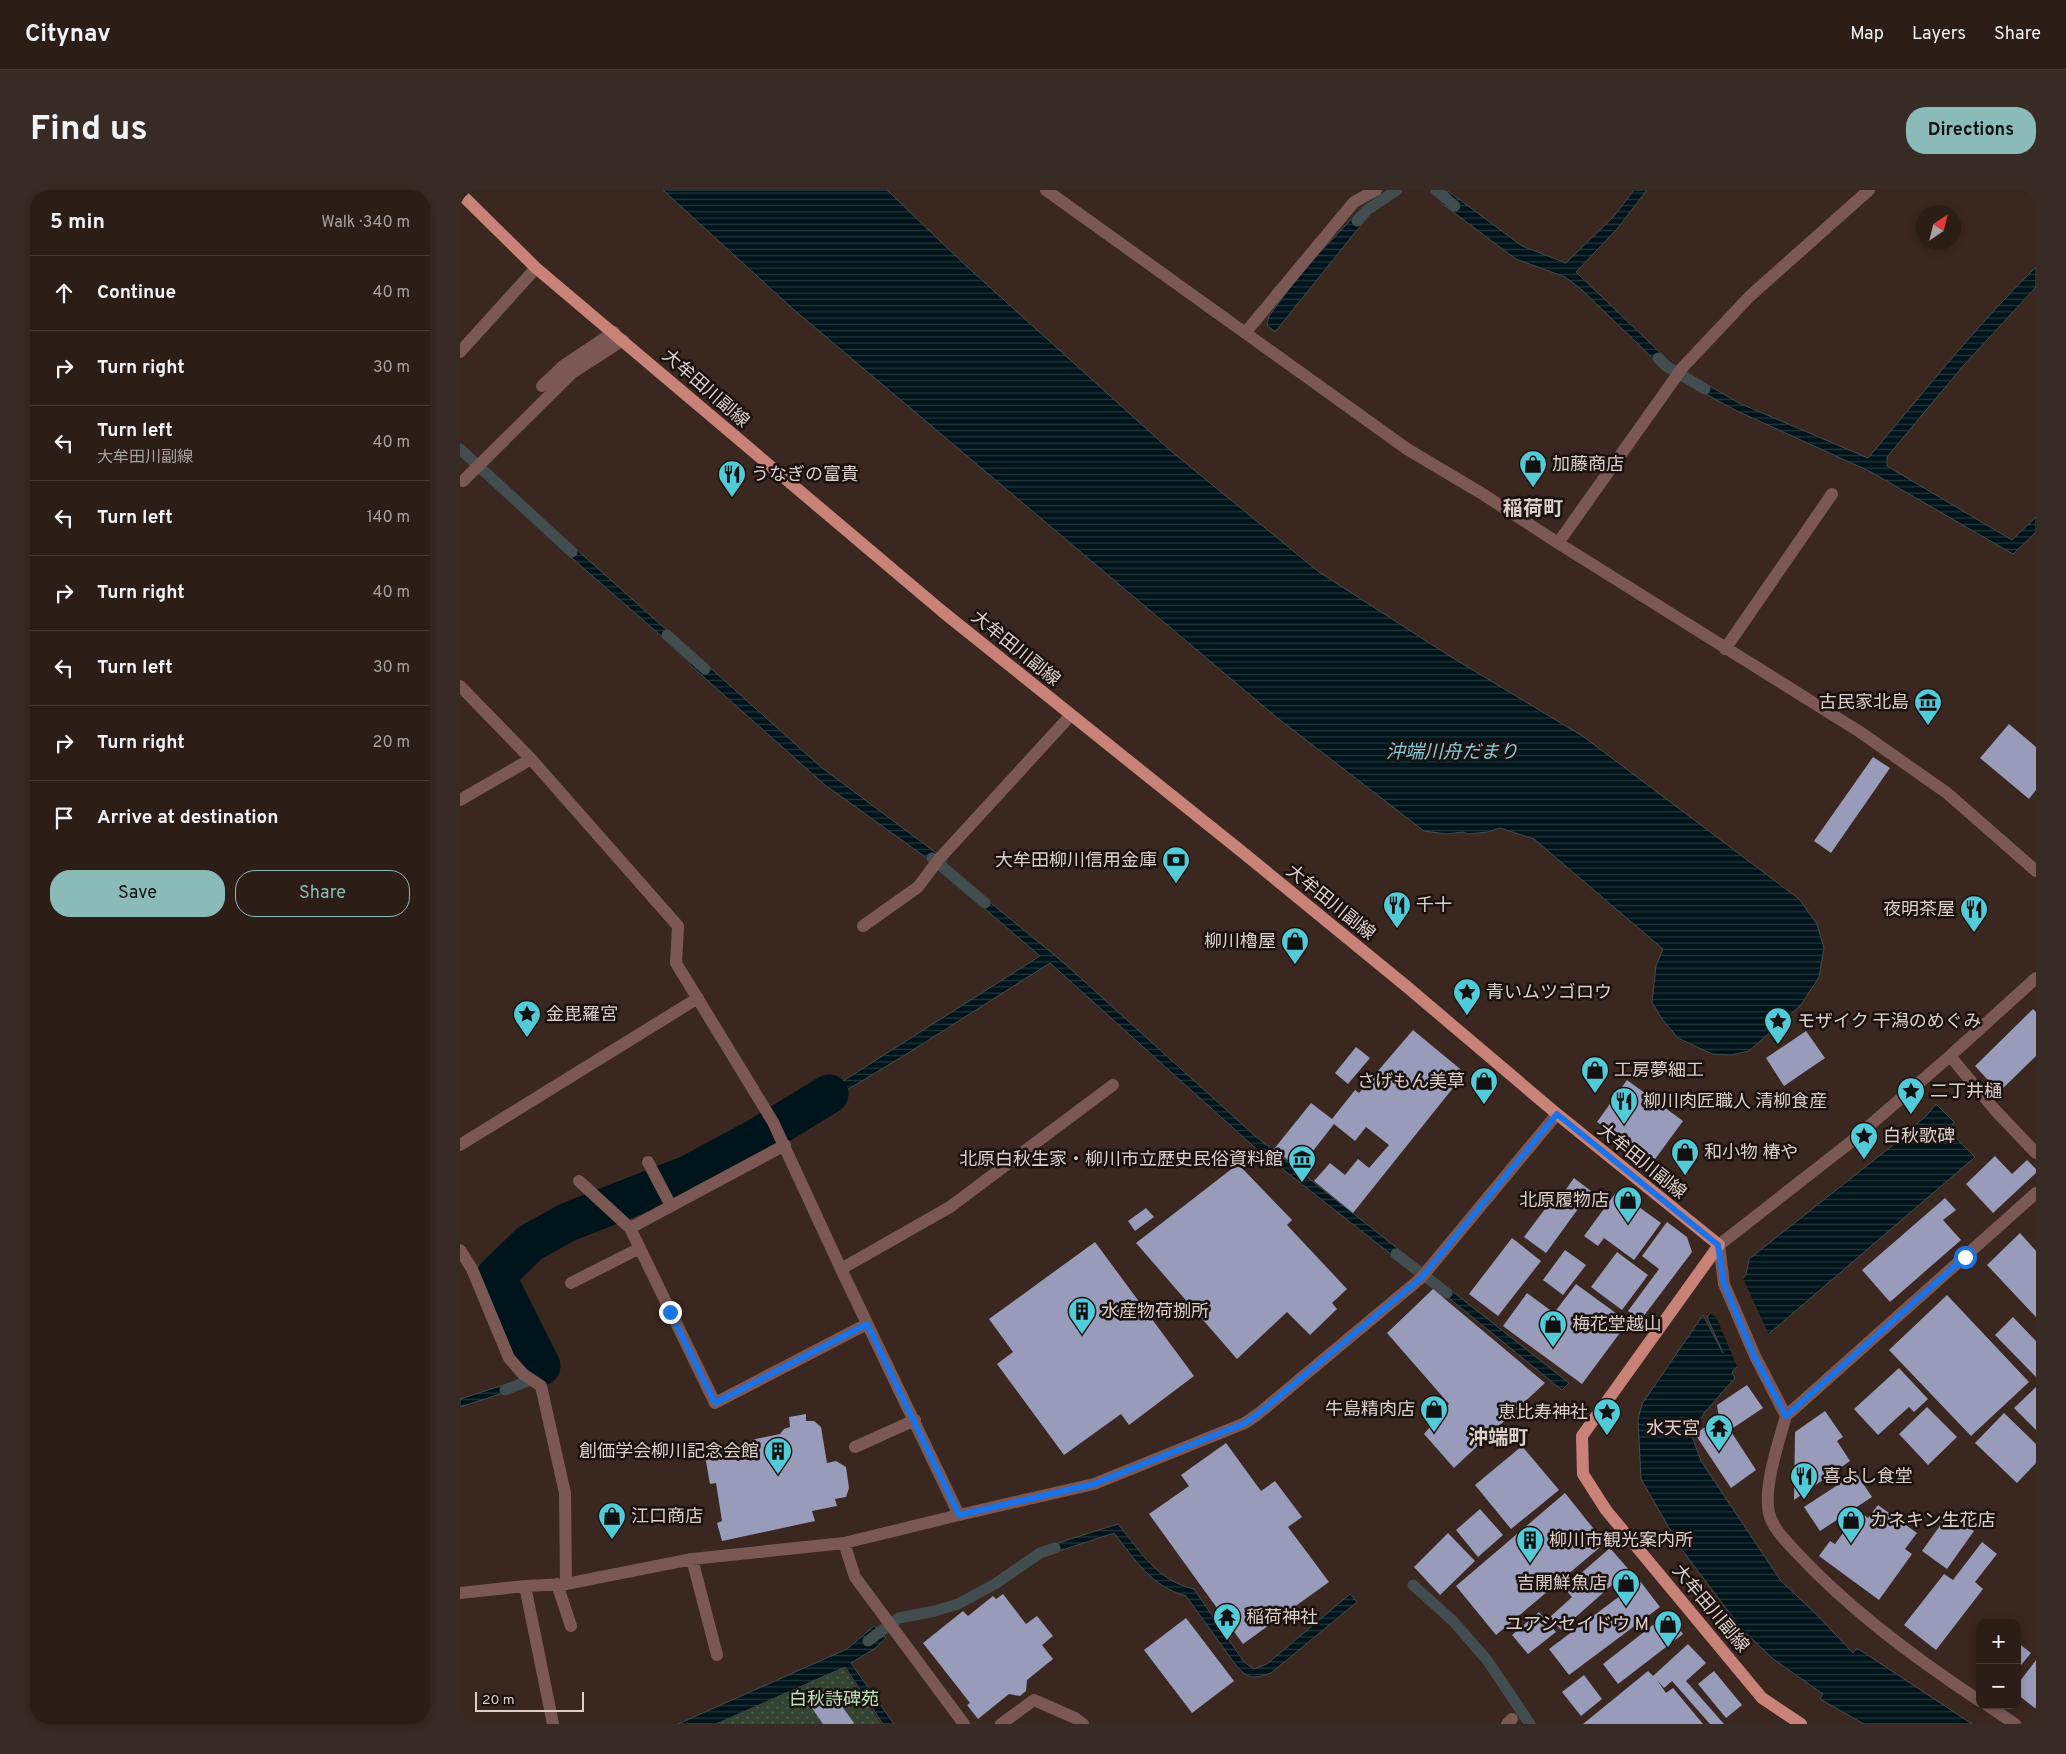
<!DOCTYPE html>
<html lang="en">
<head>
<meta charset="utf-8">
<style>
  :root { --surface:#2c1d17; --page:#382a24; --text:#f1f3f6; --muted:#a6a2a1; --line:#483b36; --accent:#8bbbb9 }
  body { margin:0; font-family:Overpass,"Noto Sans JP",sans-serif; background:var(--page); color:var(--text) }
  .controls { position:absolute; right:15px; bottom:15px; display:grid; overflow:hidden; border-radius:10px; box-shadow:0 2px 8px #0003 }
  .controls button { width:45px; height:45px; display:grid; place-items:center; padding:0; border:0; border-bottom:1px solid var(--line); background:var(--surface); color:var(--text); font:25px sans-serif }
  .compass { position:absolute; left:1456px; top:15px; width:45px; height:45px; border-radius:50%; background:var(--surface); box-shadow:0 2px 8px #0003; rotate:35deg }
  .scale { position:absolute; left:15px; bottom:12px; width:109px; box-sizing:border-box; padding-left:5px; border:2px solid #ddd0cb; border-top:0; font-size:14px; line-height:18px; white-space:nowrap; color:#ddd0cb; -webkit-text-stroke:4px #1b120f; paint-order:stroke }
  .stop { position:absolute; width:15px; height:15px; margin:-11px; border:4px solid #1a73e8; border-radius:50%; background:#fff }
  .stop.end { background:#1a73e8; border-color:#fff; box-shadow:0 1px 5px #0008 }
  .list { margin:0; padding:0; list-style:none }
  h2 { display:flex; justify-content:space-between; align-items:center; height:65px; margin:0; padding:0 20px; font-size:21px }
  h2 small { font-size:16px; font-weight:400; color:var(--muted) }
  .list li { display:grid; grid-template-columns:32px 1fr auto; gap:15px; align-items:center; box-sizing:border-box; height:75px; padding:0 20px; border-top:1px solid var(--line) }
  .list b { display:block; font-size:19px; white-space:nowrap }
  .list p { margin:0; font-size:16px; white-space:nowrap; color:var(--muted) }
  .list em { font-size:16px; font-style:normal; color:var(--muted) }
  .actions { display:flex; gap:10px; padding:15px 20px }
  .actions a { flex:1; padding:11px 0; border:1px solid var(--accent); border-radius:20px; text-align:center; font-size:18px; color:var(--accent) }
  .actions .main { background:var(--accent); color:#111 }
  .icon { flex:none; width:28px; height:28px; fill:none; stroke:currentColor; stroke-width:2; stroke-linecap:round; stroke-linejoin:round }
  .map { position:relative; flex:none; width:1576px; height:1534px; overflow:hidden; border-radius:20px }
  header { display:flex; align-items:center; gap:30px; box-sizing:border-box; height:70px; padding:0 25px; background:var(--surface); border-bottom:1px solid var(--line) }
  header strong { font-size:24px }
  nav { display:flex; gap:28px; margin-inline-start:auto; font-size:18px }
  .intro { display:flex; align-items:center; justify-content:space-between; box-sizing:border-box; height:120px; padding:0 30px }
  h1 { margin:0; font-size:35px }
  .button { padding:12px 22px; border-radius:20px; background:var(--accent); color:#111; font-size:18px; font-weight:700 }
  main { display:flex; gap:30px; padding:0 30px }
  aside { flex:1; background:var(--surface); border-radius:20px; box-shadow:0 2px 8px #0003 }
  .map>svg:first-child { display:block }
  .park { fill:url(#park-dots) }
  .water { fill:url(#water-rules); stroke:#424d50 }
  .pier { fill:#3a271f }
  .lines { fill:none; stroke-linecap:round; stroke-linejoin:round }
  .stream { stroke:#424d50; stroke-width:11 }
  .canal { stroke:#00151b; stroke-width:39 }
  .building { fill:#989bba }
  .minor { stroke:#7b5853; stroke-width:12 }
  .major { stroke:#c98278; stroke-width:12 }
  .route { stroke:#1a73e8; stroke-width:6 }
  .labels { text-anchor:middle; stroke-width:5; stroke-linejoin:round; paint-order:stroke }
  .street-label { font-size:18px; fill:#ddd0cb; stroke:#1b120f }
  .poi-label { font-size:18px; fill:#ddd0cb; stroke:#1b120f; text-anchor:start }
  .park-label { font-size:18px; fill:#b8e4b8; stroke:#1b120f }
  .water-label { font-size:19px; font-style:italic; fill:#84cbdc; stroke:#1b120f }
  .quarter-label { font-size:20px; font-weight:bold; fill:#ddd0cb; stroke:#1b120f }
</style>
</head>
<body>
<header>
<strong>Citynav</strong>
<nav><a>Map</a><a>Layers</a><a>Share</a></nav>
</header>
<div class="intro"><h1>Find us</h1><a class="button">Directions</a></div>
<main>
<aside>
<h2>5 min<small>Walk · 340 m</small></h2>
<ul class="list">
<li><svg class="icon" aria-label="ahead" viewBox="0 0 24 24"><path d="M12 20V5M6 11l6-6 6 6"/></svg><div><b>Continue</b></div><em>40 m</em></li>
<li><svg class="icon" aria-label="right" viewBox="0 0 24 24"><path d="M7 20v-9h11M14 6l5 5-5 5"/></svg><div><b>Turn right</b></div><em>30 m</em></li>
<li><svg class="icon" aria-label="left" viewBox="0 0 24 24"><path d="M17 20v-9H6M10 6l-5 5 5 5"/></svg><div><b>Turn left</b><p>大牟田川副線</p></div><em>40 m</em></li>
<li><svg class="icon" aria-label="left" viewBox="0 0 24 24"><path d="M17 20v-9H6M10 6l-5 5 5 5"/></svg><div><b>Turn left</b></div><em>140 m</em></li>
<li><svg class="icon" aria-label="right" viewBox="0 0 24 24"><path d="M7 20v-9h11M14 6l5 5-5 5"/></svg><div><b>Turn right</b></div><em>40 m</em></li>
<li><svg class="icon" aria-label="left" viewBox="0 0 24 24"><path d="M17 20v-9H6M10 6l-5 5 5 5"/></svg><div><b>Turn left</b></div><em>30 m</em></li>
<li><svg class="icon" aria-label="right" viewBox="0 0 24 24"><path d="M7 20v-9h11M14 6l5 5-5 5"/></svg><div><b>Turn right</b></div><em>20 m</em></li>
<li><svg class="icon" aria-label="arrive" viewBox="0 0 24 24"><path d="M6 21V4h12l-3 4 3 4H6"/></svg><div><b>Arrive at destination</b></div></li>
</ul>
<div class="actions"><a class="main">Save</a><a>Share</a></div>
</aside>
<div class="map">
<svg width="1576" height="1534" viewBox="0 0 1576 1534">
  <defs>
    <pattern id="park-dots" width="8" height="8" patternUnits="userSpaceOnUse" patternTransform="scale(1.25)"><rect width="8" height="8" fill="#343"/><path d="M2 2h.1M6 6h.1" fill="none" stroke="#505e4f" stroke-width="1.8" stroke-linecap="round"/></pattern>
    <pattern id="water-rules" width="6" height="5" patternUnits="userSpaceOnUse" patternTransform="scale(1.25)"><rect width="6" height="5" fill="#00151b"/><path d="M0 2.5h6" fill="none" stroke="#25363b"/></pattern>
  </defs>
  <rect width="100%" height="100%" fill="#3a271f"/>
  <path class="park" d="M384 1478 421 1534H258Z"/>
  <path class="water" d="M203 0H427L503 73 711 261 859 382 988 465 1124 547 1339 709 1357 734 1364 758 1359 787 1341 815 1289 861 1271 865 1252 864 1218 848 1202 829 1192 812 1196 776 1203 759 1074 649 1040 638 1028 642 1008 644 1003 642 987 644 964 641 815 526 333 119Z
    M1174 0H1187L1157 39 1116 82 1212 174 1206 181 1122 100 1105 87 1056 69 981 13 988 1 1062 56 1106 73 1154 26Z
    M904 16 910 24 815 142 807 135 809 126 844 79Z
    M1576 77V97L1504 175 1427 267V276L1552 350 1576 327V342L1553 364 1411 282 1275 220 1231 196 1234 187 1279 213 1408 268C1463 203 1515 137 1576 77Z
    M105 349 220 452 214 457 98 356Z
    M237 466 361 577 487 671 482 679 365 595 229 474Z
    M515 700 604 773 794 945 952 1070 946 1076 792 955 590 773 445 865 327 936 323 929 580 766 511 707Z
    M1476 914 1494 932 1488 940 1515 967 1311 1142 1272 1182 1275 1188 1244 1223 1232 1246 1241 1271 1321 1391 1357 1425 1393 1463 1397 1458 1512 1534H1404L1360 1509 1363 1504 1312 1468 1280 1437 1220 1357 1181 1289 1178 1229 1182 1214 1243 1125 1263 1163 1247 1127 1286 1085 1289 1069 1433 955 1466 926Z
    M304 939 306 948 231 989 226 983Z
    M151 1011 155 1019C105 1037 76 1049 40 1089L34 1083 63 1055 108 1026Z
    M978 1090 1109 1193 1102 1200 974 1096Z
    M60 1126 82 1173 90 1181 86 1186 76 1178 55 1129Z
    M56 1191 59 1198 0 1217V1209Z
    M658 1334C681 1362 696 1390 734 1399L784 1472 794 1479 807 1474 890 1404 897 1412 811 1483C793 1489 788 1490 775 1474L726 1406C691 1396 676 1371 654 1343L584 1366 579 1359Z
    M414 1436 426 1448 414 1459 391 1473 434 1534H423L385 1477 256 1534H218L387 1459Z"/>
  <path class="pier" d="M1282 1086 1310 1147 1278 1179 1256 1127 1248 1122Z"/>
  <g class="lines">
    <path class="stream" d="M976 0 995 16
      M897 31 907 20 937 0
      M1198 168 1206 176 1245 199
      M0 259 112 362
      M207 445 245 479
      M472 668 525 713
      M936 1064 987 1103
      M45 1200 85 1184
      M953 1395 993 1431 1027 1470 1070 1534
      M408 1451 439 1428 475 1421 498 1414 535 1394 580 1363 595 1358"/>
    <path class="canal" d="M81 1176 36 1086 70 1053 108 1032 228 985 297 948 369 904"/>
  </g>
  <path class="building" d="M1549 534 1576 557V600L1569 609 1520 568Z
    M1413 567 1430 578 1371 663 1354 651Z
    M1573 819 1576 822V866L1539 902 1515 876Z
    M953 840 1005 883 893 1023 854 991 870 973 885 985 898 969 909 978 929 955 906 937 895 951 874 934 839 979 814 959 851 913 872 929 895 900 899 903Z
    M1346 841 1365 868 1324 896 1306 868Z
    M896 857 910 868 888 894 875 883Z
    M1167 890 1223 931 1193 972 1137 932Z
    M1535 966 1552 984 1567 970 1576 979V983L1533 1023 1506 994Z
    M778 974 832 1030 827 1035 887 1099 872 1113 877 1119 850 1145 827 1122 777 1169 676 1053Z
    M1114 988 1131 1001 1086 1063 1064 1047 1088 1015 1092 1019Z
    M1157 1001 1201 1033 1174 1070 1144 1048 1138 1056 1124 1046Z
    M1485 1008 1496 1020 1483 1030 1501 1050 1430 1112 1402 1080Z
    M686 1018 694 1027 675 1041 668 1031Z
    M1207 1032 1227 1047 1232 1062 1180 1131 1168 1121 1199 1079 1182 1066Z
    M1560 1043 1576 1061V1127L1527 1075Z
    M1052 1048 1081 1071 1038 1126 1009 1104Z
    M635 1052 734 1186 669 1235 661 1224 604 1265 537 1174 553 1162 529 1129Z
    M1105 1060 1126 1075 1103 1105 1083 1090Z
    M1157 1062 1188 1085 1162 1120 1131 1097Z
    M1116 1094 1168 1132 1122 1194 1043 1136 1067 1103 1094 1123Z
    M973 1099 1085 1193 994 1278 964 1244 989 1214 927 1143Z
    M1487 1105 1569 1192 1511 1246 1429 1160Z
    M1553 1127 1576 1151V1187L1535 1145Z
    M1439 1178 1468 1209 1454 1222 1449 1217 1418 1245 1394 1219Z
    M1287 1195 1303 1218 1270 1240 1296 1280 1271 1298 1235 1244 1259 1228 1257 1215Z
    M1576 1197V1240L1554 1218Z
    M1467 1217 1497 1247 1468 1275 1439 1244Z
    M1365 1221 1383 1247 1377 1251 1390 1271 1334 1310 1335 1242Z
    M1544 1223 1576 1254V1273L1557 1293 1515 1253Z
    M346 1224V1231H354L361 1237 367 1273 376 1271 386 1277 389 1298 386 1307 375 1309 377 1316 352 1321 355 1331 262 1351 257 1333 262 1331 256 1293 250 1294 245 1266 288 1255 291 1250 320 1244 324 1239 330 1237 329 1227Z
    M766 1253 801 1301 815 1291 842 1327 828 1337 869 1392 783 1454 689 1324 729 1296 721 1285Z
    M1062 1256 1099 1300 1051 1339 1015 1295Z
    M1396 1283 1412 1307 1360 1341 1344 1317Z
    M1105 1303 1145 1353 1036 1445 996 1396Z
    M1418 1315 1457 1343 1445 1359 1452 1364 1419 1410 1359 1366 1370 1351 1375 1354 1399 1321 1408 1328Z
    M1020 1319 1043 1345 1018 1367 996 1340Z
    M1489 1323 1514 1341 1487 1379 1462 1361Z
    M988 1343 1015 1371 980 1405 954 1377Z
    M1522 1352 1537 1364 1515 1392 1523 1399 1476 1460 1444 1435 1484 1384 1493 1390Z
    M1150 1358 1169 1380 1101 1440 1090 1427 1112 1407 1104 1398Z
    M1180 1391 1200 1417 1109 1485 1089 1459Z
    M543 1404 566 1434 577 1426 593 1446 582 1455 593 1469 567 1490 566 1501 560 1506 549 1504 518 1529 507 1515 510 1513 463 1453 503 1421 508 1426 533 1406 536 1409Z
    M1079 1422 1096 1442 1068 1464 1052 1445Z
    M1207 1424 1223 1444 1158 1494 1143 1474Z
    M726 1428 774 1491 732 1523 684 1460Z
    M1557 1452 1571 1463 1557 1480Z
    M1228 1454 1246 1473 1226 1491 1264 1534H1250L1212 1491 1204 1498 1197 1490 1206 1503 1213 1498 1243 1534H1123L1188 1481 1193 1486Z
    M1576 1470V1519L1557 1504V1495Z
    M1254 1481 1282 1515 1266 1528 1238 1494Z
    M1124 1485 1142 1509 1121 1526 1102 1502Z
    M373 1504 394 1533 393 1534H363L352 1518Z"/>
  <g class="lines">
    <path class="minor" d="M586 0 947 259 1021 303 1098 353 1400 542 1487 603 1576 681
      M785 143 894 12 916 0
      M0 162 76 78
      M82 196 103 176 154 142
      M3 291 112 183 163 150
      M1098 353 1223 177 1290 106 1409 0
      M1265 459 1372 304
      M0 496 71 569 218 736 216 773 313 932 381 1079 499 1325
      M0 610 71 569
      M403 736 458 697 479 669 611 525
      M1490 866 1535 920 1576 963
      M0 955 238 808
      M188 972 211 1016
      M119 991 170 1038 255 1213 407 1134
      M170 1038 325 955
      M0 1060 12 1079 49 1168 63 1184 81 1196 105 1303 106 1394
      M381 1079 490 1017 653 895
      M111 1093 180 1058
      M1326 1226 1576 1003
      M395 1257 455 1230
      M384 1353 395 1387 504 1534
      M232 1369 257 1465
      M97 1394 111 1436
      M65 1396 93 1534
      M0 1403 65 1396 106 1394 232 1369 384 1353 499 1325 634 1294 785 1233 798 1224 961 1088 1097 924
      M1520 1511C1455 1468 1390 1420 1337 1363 1327 1352 1312 1338 1309 1323 1303 1298 1319 1251 1326 1226L1295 1166 1264 1094 1259 1055 1387 955 1490 866 1576 788
      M1527 1515 1555 1534
      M541 1534 574 1510 615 1528 623 1534
      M1047 1534 1052 1529"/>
    <path class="major" d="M0 3 76 78 483 422 781 661 946 796 1097 924 1259 1055 1122 1246 1123 1284 1146 1320 1302 1508 1341 1534"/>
  </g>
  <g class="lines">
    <path class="route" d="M210 1122 255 1213 407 1134 499 1325 634 1294 785 1233 798 1224 961 1088 1097 924 1258 1055 1264 1094 1294 1166 1326 1226 1505 1067"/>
  </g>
  <defs>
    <g id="shop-pin" transform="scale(1.4375)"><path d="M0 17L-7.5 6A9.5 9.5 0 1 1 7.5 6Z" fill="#52cbd9" stroke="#1b120f"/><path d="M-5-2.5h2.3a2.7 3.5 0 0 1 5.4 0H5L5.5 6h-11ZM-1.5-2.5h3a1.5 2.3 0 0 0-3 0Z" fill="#111"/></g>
    <g id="restaurant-pin" transform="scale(1.4375)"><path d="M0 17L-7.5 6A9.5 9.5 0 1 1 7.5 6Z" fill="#52cbd9" stroke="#1b120f"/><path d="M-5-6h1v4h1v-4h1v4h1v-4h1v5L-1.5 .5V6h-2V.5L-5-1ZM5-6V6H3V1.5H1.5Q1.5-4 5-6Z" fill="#111"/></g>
    <g id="museum-pin" transform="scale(1.4375)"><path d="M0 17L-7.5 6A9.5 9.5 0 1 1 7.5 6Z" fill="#52cbd9" stroke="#1b120f"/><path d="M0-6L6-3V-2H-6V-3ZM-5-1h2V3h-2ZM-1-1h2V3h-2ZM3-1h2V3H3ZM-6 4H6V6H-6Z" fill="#111"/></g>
    <g id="bank-pin" transform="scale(1.4375)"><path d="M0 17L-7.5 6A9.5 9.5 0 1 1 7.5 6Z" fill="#52cbd9" stroke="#1b120f"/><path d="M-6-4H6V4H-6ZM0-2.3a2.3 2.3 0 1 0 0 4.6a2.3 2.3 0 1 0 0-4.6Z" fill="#111"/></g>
    <g id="sight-pin" transform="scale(1.4375)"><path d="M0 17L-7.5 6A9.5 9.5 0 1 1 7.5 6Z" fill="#52cbd9" stroke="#1b120f"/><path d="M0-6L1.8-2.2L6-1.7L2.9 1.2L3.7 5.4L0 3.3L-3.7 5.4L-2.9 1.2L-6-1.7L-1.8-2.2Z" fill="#111"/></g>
    <g id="building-pin" transform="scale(1.4375)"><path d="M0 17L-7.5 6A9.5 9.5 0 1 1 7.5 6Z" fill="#52cbd9" stroke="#1b120f"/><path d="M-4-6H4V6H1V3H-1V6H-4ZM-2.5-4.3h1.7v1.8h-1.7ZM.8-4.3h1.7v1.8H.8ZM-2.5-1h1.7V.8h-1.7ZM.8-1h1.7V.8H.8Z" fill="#111"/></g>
    <g id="temple-pin" transform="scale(1.4375)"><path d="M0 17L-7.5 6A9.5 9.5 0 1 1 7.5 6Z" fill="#52cbd9" stroke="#1b120f"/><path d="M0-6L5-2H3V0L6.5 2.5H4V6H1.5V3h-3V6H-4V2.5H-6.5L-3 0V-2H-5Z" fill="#111"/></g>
  </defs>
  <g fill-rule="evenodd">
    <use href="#shop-pin" x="1073" y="274"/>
    <use href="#restaurant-pin" x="272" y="284"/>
    <use href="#museum-pin" x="1468" y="512"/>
    <use href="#bank-pin" x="716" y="670"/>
    <use href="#restaurant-pin" x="937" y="715"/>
    <use href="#restaurant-pin" x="1514" y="719"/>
    <use href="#shop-pin" x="835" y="751"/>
    <use href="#sight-pin" x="1007" y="802"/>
    <use href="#sight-pin" x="67" y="824"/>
    <use href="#sight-pin" x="1318" y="831"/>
    <use href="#shop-pin" x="1135" y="880"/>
    <use href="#shop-pin" x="1024" y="891"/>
    <use href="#sight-pin" x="1451" y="901"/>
    <use href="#restaurant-pin" x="1164" y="911"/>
    <use href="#sight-pin" x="1404" y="946"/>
    <use href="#shop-pin" x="1225" y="962"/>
    <use href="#museum-pin" x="842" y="969"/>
    <use href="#shop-pin" x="1168" y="1010"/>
    <use href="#building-pin" x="622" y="1121"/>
    <use href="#shop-pin" x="1093" y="1134"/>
    <use href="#shop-pin" x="974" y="1219"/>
    <use href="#sight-pin" x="1147" y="1222"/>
    <use href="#temple-pin" x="1259" y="1238"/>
    <use href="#building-pin" x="318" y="1261"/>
    <use href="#restaurant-pin" x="1344" y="1286"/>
    <use href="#shop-pin" x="152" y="1326"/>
    <use href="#shop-pin" x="1391" y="1330"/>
    <use href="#building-pin" x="1070" y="1350"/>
    <use href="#shop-pin" x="1166" y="1393"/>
    <use href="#temple-pin" x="767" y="1427"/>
    <use href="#shop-pin" x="1208" y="1434"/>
  </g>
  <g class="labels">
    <g class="street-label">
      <text transform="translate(246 198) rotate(41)" y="6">大牟田川副線</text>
      <text transform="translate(556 458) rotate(39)" y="6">大牟田川副線</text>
      <text transform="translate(871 712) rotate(39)" y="6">大牟田川副線</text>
      <text transform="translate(1182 971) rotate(39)" y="6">大牟田川副線</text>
      <text transform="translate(1251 1418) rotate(50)" y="6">大牟田川副線</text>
    </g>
    <g class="poi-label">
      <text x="1092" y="280">加藤商店</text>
      <text x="291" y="290">うなぎの富貴</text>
      <text x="1449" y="518" text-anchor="end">古民家北島</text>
      <text x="697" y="676" text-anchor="end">大牟田柳川信用金庫</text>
      <text x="956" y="721">千十</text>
      <text x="1495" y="725" text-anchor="end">夜明茶屋</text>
      <text x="816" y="757" text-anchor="end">柳川櫓屋</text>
      <text x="1026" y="808">青いムツゴロウ</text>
      <text x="86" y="830">金毘羅宮</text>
      <text x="1337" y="837">モザイク 干潟のめぐみ</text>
      <text x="1154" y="886">工房夢細工</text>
      <text x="1005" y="897" text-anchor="end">さげもん美草</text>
      <text x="1470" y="907">二丁井樋</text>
      <text x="1183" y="917">柳川肉匠職人 清柳食産</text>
      <text x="1423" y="952">白秋歌碑</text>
      <text x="1244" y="968">和小物 椿や</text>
      <text x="823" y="975" text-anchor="end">北原白秋生家・柳川市立歴史民俗資料館</text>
      <text x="1149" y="1016" text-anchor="end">北原履物店</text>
      <text x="641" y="1127">水産物荷捌所</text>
      <text x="1112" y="1140">梅花堂越山</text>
      <text x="955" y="1225" text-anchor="end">牛島精肉店</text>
      <text x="1128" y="1228" text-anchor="end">恵比寿神社</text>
      <text x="1240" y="1244" text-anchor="end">水天宮</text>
      <text x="299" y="1267" text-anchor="end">創価学会柳川記念会館</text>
      <text x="1363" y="1292">喜よし食堂</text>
      <text x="171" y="1332">江口商店</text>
      <text x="1410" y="1336">カネキン生花店</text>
      <text x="1089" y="1356">柳川市観光案内所</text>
      <text x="1147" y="1399" text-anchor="end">吉開鮮魚店</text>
      <text x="786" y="1433">稲荷神社</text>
      <text x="1189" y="1440" text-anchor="end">ユアシセイドウ M</text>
    </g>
    <g class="park-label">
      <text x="374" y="1515">白秋詩碑苑</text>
    </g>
    <g class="water-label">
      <text x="992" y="568">沖端川舟だまり</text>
    </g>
    <g class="quarter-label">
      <text x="1073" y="325">稲荷町</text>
      <text x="1038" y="1254">沖端町</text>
    </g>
  </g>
</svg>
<div class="controls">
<button>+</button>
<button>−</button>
</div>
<svg class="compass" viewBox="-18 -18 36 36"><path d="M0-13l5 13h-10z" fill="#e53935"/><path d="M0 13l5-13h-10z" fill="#a6a2a1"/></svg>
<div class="scale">20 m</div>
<div class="stop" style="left:1505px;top:1067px"></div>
<div class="stop end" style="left:210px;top:1122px"></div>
</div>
</main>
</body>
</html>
